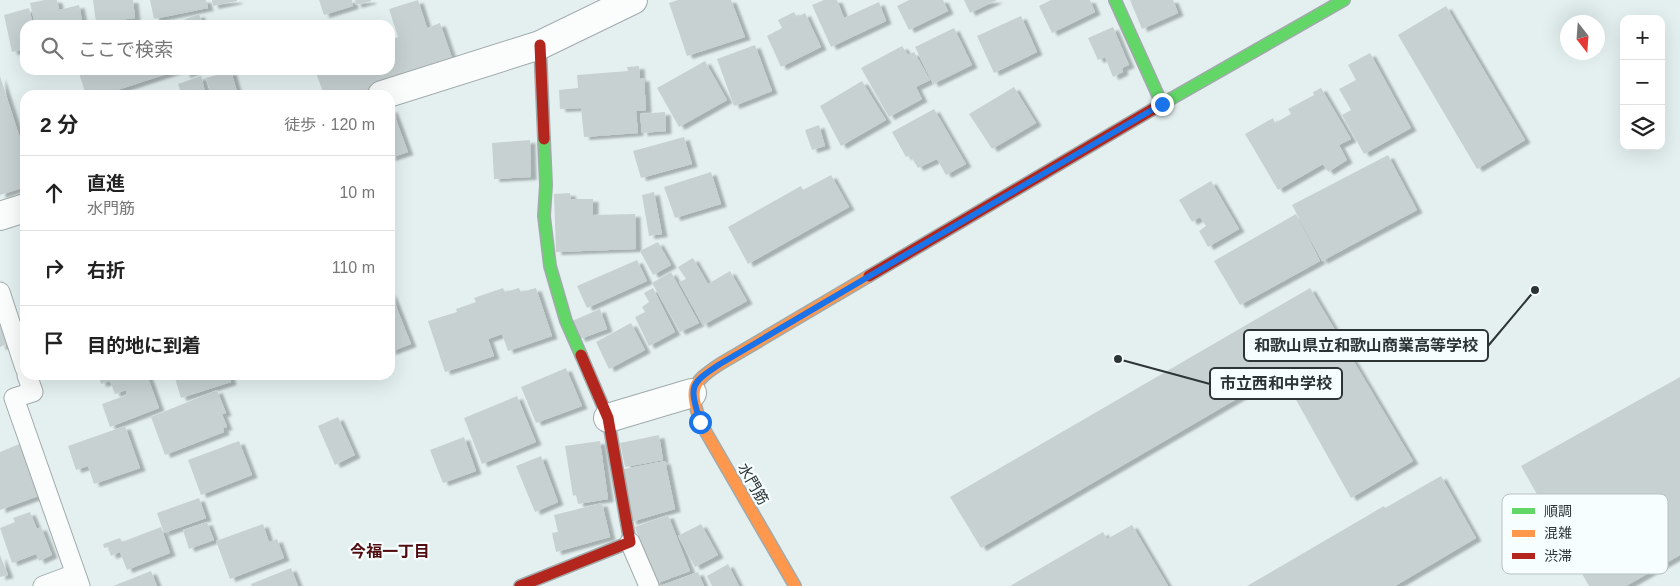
<!DOCTYPE html>
<html lang="ja">
<head>
<meta charset="utf-8">
<style>
  :root { --surface:#fff; --page:#f2f2f2; --text:#222; --muted:#767676; --line:#e0e0e0 }
  body { margin:0; font-family:Helvetica,"Noto Sans JP",sans-serif; background:var(--page); color:var(--text) }
  .controls { position:absolute; right:15px; top:15px; display:grid; overflow:hidden; border-radius:10px; box-shadow:0 5px 20px #0002 }
  .controls button { width:45px; height:45px; display:grid; place-items:center; padding:0; border:0; border-bottom:1px solid var(--line); background:var(--surface); color:var(--text); font:25px sans-serif }
  .compass { position:absolute; left:1560px; top:15px; width:45px; height:45px; border-radius:50%; background:var(--surface); box-shadow:0 5px 20px #0002; rotate:163deg }
  .stop { position:absolute; width:15px; height:15px; margin:-11px; border:4px solid #1a73e8; border-radius:50%; background:#fff }
  .stop.end { background:#1a73e8; border-color:#fff; box-shadow:0 1px 5px #0008 }
  .list { margin:0; padding:0; list-style:none }
  h2 { display:flex; justify-content:space-between; align-items:center; height:65px; margin:0; padding:0 20px; font-size:21px }
  h2 small { font-size:16px; font-weight:400; color:var(--muted) }
  .list li { display:grid; grid-template-columns:32px 1fr auto; gap:15px; align-items:center; box-sizing:border-box; height:75px; padding:0 20px; border-top:1px solid var(--line) }
  .list b { display:block; font-size:19px; white-space:nowrap }
  .list p { margin:0; font-size:16px; white-space:nowrap; color:var(--muted) }
  .list em { font-size:16px; font-style:normal; color:var(--muted) }
  .icon { flex:none; width:28px; height:28px; fill:none; stroke:currentColor; stroke-width:2; stroke-linecap:round; stroke-linejoin:round }
  .map { position:relative; flex:none; width:1680px; height:586px; overflow:hidden }
  .search { position:absolute; background:var(--surface); box-shadow:0 5px 20px #0002; left:20px; top:20px; width:375px; height:55px; display:flex; align-items:center; gap:12px; box-sizing:border-box; padding:0 18px; border-radius:15px; color:var(--muted); font-size:19px }
  .panel { position:absolute; background:var(--surface); box-shadow:0 5px 20px #0002; left:20px; top:90px; width:375px; height:290px; border-radius:15px }
  .map>svg:first-child { display:block }
  .building { fill:#c7d1d1; filter:url(#shadow) }
  .lines { fill:none; stroke-linecap:round; stroke-linejoin:round }
  .lane-casing { stroke:#a1aaab; stroke-width:21 }
  .street-casing { stroke:#a1aaab; stroke-width:30 }
  .fast-casing { stroke:#a1aaab; stroke-width:14 }
  .slow-casing { stroke:#a1aaab; stroke-width:14 }
  .jam-casing { stroke:#a1aaab; stroke-width:14 }
  .lane { stroke:#fbfdfd; stroke-width:19 }
  .street { stroke:#fbfdfd; stroke-width:28 }
  .fast { stroke:#63d668; stroke-width:11 }
  .slow { stroke:#ff974d; stroke-width:11 }
  .jam { stroke:#b3261e; stroke-width:11 }
  .route { stroke:#1a73e8; stroke-width:6 }
  .labels { text-anchor:middle; stroke-width:4.5; stroke-linejoin:round; paint-order:stroke }
  .street-label { font-size:15px; fill:#2c3434; stroke:#f6feff }
  .neighbourhood-label { font-size:16px; font-weight:bold; fill:#520d10; stroke:#f6feff }
  .key { fill:#f6feff; stroke:#b9c1c2; stroke-width:1 }
  .key-label { font-size:14px; fill:#2c3434 }
  .leader { fill:none; stroke:#2c3434; stroke-width:2 }
  .callout-dot { fill:#2c3434; stroke:#f6feff; stroke-width:2 }
  .callout { fill:#f6feff; stroke:#2c3434; stroke-width:2 }
  .callout-label { font-size:16px; text-anchor:middle; font-weight:bold; fill:#2c3434 }
</style>
</head>
<body>
<div class="map">
<svg width="1680" height="586" viewBox="0 0 1680 586">
  <defs>
    <filter id="shadow"><feDropShadow dx="5.5" dy="3" stdDeviation="1" flood-color="#0004"/></filter>
  </defs>
  <rect width="100%" height="100%" fill="#e4f0f0"/>
  <path class="building" d="M45 0H57L59 10 79 5 83 25H35L30 3Z
    M93 0H133L135 18 96 23Z
    M150 0H206L208 8 154 19Z
    M212 0H237V1L213 6Z
    M319 0H352L353 6 324 15Z
    M355 0H371V1L356 5Z
    M418 0 427 28 440 23 454 64 363 95H324L315 70H390V40L398 37 389 9Z
    M678 0H731L745 37 687 56 669 3Z
    M824 0H837L844 18 879 2 886 21 831 47 812 5Z
    M909 0H943L948 11 909 30 897 6Z
    M964 0H997L970 13Z
    M1051 0H1090L1095 12 1052 33 1039 6Z
    M1130 0H1173L1178 13 1142 29Z
    M1446 6 1525 140 1477 169 1398 35Z
    M29 8 33 25H25V49L12 52 4 15Z
    M794 12 797 17 805 13 821 47 781 67 767 36 782 28 778 20Z
    M199 14 203 25H170Z
    M1021 16 1037 52 994 73 977 36Z
    M1113 27 1129 65 1122 68 1123 72 1113 77 1105 57 1098 60 1088 38Z
    M954 28 972 65 933 84 915 47Z
    M755 45 772 91 734 106 717 59Z
    M902 46 908 55 914 52 930 80 916 87 922 99 889 117 861 68Z
    M1370 53 1411 128 1364 154 1342 115 1351 110 1339 89 1356 80 1348 65Z
    M705 61 727 100 679 127 657 88Z
    M639 66 640 79 644 78 646 110 636 111 638 133 584 137 581 108 560 109 559 90 578 88 577 75 628 71 627 67Z
    M78 70H179L105 94 106 95H86Z
    M184 70H197L185 75Z
    M231 71 238 95H211L206 78Z
    M0 76 25 154V187L0 195Z
    M201 76 206 95H182L178 84Z
    M862 81 886 120 841 146 820 106Z
    M1014 87 1036 123 992 149 969 114Z
    M1321 88 1351 139 1339 145 1347 160 1328 172 1323 164 1278 190 1245 134 1273 118 1275 123 1291 114 1288 109 1314 95 1313 92Z
    M392 109 408 152 390 158V110Z
    M934 109 966 164 946 175 937 159 918 168 910 155 906 157 892 132Z
    M665 112 666 131 642 133 640 114Z
    M819 125 825 146 812 150 805 130Z
    M684 137 692 164 641 178 633 151Z
    M530 140 531 177 494 179 492 143Z
    M1388 155 1417 210 1322 261 1292 205Z
    M711 172 721 204 675 218 664 187Z
    M831 175 849 207 748 264 728 227 801 186 803 190Z
    M1211 181 1239 229 1208 247 1199 231 1206 226 1200 217 1192 222 1179 200Z
    M654 192 662 234 649 236 642 195Z
    M570 193 571 199H593V215L635 214 636 249 556 252 554 194Z
    M1296 214 1320 261 1240 305 1214 261Z
    M658 242 671 265 653 275 640 251Z
    M693 258 708 284 730 271 747 301 703 325 679 282 686 279 678 267Z
    M637 260 647 281 587 308 577 286Z
    M671 272 699 323 680 332 652 283Z
    M503 288 505 292 519 288 521 292 536 288 552 336 508 351 502 334 488 339 494 356 445 372 428 321 457 312 456 309 476 302 474 298Z
    M653 288 675 332 649 346 635 317 645 312 642 307 649 302 644 293Z
    M1310 288 1413 461 1351 498 1281 373 981 548 950 497Z
    M390 291 411 344 390 352Z
    M600 309 607 329 580 339 572 321Z
    M0 323 7 344 0 347Z
    M631 323 645 350 609 369 596 342Z
    M566 368 582 406 536 423 521 387Z
    M98 375H147L159 408 110 427 102 404 127 395 126 390 115 394 110 381 101 384Z
    M174 375H229L231 382 181 398Z
    M1680 377V555L1626 586H1589L1521 466Z
    M217 390 226 413 222 414 227 427 223 428 224 432 165 455 151 417Z
    M517 396 536 442 482 464 464 418Z
    M338 417 355 455 335 465 318 426Z
    M125 426 140 468 94 484 88 466 76 470 68 446Z
    M659 435 663 460 625 467 620 443Z
    M464 437 476 471 443 483 430 450Z
    M239 441 252 475 201 495 188 460Z
    M600 441 608 499 578 504 576 495 573 496 565 446Z
    M22 443 41 495 0 510V452Z
    M541 456 558 502 535 512 516 466Z
    M665 461 675 509 631 522 624 469Z
    M1441 476 1476 538 1395 586H1247L1384 506 1385 508Z
    M199 498 206 518 164 533 157 513Z
    M602 503 610 537 556 552 552 533 558 532 554 515Z
    M30 512 37 529 41 527 52 555 39 561 36 554 12 563 0 528 15 522 13 518Z
    M668 515 690 571 655 584 635 527Z
    M207 522 214 540 189 549 183 530Z
    M263 524 269 542 277 539 284 558 230 579 216 541Z
    M701 524 718 555 695 567 678 536Z
    M1132 525 1168 586H1010L1103 532 1107 539Z
    M161 527 170 553 127 570 120 552 111 556 108 547 104 548 103 544 120 538 122 542Z
    M0 555 8 575 0 577Z
    M728 564 739 586H712L707 576Z
    M291 568 298 586H252L251 584Z
    M151 571 157 586H113Z
    M698 572 704 586H660Z"/>
  <g class="lines">
    <g class="lane-casing">
      <path id="lane" d="M0 292 25 368
        M27 375 33 392 14 398 80 586
        M630 542 649 586
        M43 586 75 574"/>
    </g>
    <g class="street-casing">
      <path id="street" d="M382 95 540 45 633 0
        M0 216 25 208
        M608 418 692 393"/>
    </g>
    <g class="fast-casing">
      <path id="fast" d="M1115 0 1162 104
        M1155 108 1344 0
        M544 139 546 185 544 216 550 266 566 321 581 355"/>
    </g>
    <g class="slow-casing">
      <path id="slow" d="M795 586 700 422C690 388 690 384 720 364L869 276"/>
    </g>
    <g class="jam-casing">
      <path id="jam" d="M540 45 544 139
        M869 276 1155 108
        M520 586 630 542 608 418 581 355"/>
    </g>
    <use href="#lane" class="lane"/>
    <use href="#street" class="street"/>
    <use href="#fast" class="fast"/>
    <use href="#slow" class="slow"/>
    <use href="#jam" class="jam"/>
  </g>
  <g class="lines">
    <path class="route" d="M700 422C690 386 688 385 720 364L1162 104"/>
  </g>
  <g class="labels">
    <g class="street-label">
      <text transform="translate(753 484) rotate(60)" y="5">水門筋</text>
    </g>
    <g class="neighbourhood-label">
      <text x="390" y="557">今福一丁目</text>
    </g>
  </g>
  <rect x="1502" y="494" width="166" height="80" rx="8" class="key"/>
  <rect x="1512" y="508" width="23" height="6" fill="#63d668"/>
  <rect x="1512" y="530" width="23" height="7" fill="#ff974d"/>
  <rect x="1512" y="553" width="23" height="6" fill="#b3261e"/>
  <g class="key-label">
    <text x="1544" y="516">順調</text>
    <text x="1544" y="538">混雑</text>
    <text x="1544" y="561">渋滞</text>
  </g>
  <path class="leader" d="M1535 290L1488 346M1118 359L1210 384"/>
  <g class="callout-dot">
    <circle cx="1535" cy="290" r="5"/>
    <circle cx="1118" cy="359" r="5"/>
  </g>
  <g class="callout">
    <rect x="1244" y="330" width="244" height="31" rx="5"/>
    <rect x="1210" y="368" width="132" height="31" rx="5"/>
  </g>
  <g class="callout-label">
    <text x="1366" y="351">和歌山県立和歌山商業高等学校</text>
    <text x="1276" y="389">市立西和中学校</text>
  </g>
</svg>
<div class="controls">
<button>+</button>
<button>−</button>
<button><svg class="icon" aria-label="layers" viewBox="0 0 24 24"><path d="M12 4l9 5-9 5-9-5zM3 14l9 5 9-5"/></svg></button>
</div>
<svg class="compass" viewBox="-18 -18 36 36"><path d="M0-13l5 13h-10z" fill="#e53935"/><path d="M0 13l5-13h-10z" fill="#767676"/></svg>
<div class="stop" style="left:700px;top:422px"></div>
<div class="stop end" style="left:1162px;top:104px"></div>
<div class="search"><svg class="icon" aria-label="search" viewBox="0 0 24 24"><circle cx="10" cy="10" r="6"/><path d="M15 15l6 6"/></svg>ここで検索</div>
<section class="panel">
<h2>2 分<small>徒歩 · 120 m</small></h2>
<ul class="list">
<li><svg class="icon" aria-label="ahead" viewBox="0 0 24 24"><path d="M12 20V5M6 11l6-6 6 6"/></svg><div><b>直進</b><p>水門筋</p></div><em>10 m</em></li>
<li><svg class="icon" aria-label="right" viewBox="0 0 24 24"><path d="M7 20v-9h11M14 6l5 5-5 5"/></svg><div><b>右折</b></div><em>110 m</em></li>
<li><svg class="icon" aria-label="arrive" viewBox="0 0 24 24"><path d="M6 21V4h12l-3 4 3 4H6"/></svg><div><b>目的地に到着</b></div></li>
</ul>
</section>
</div>
</body>
</html>
